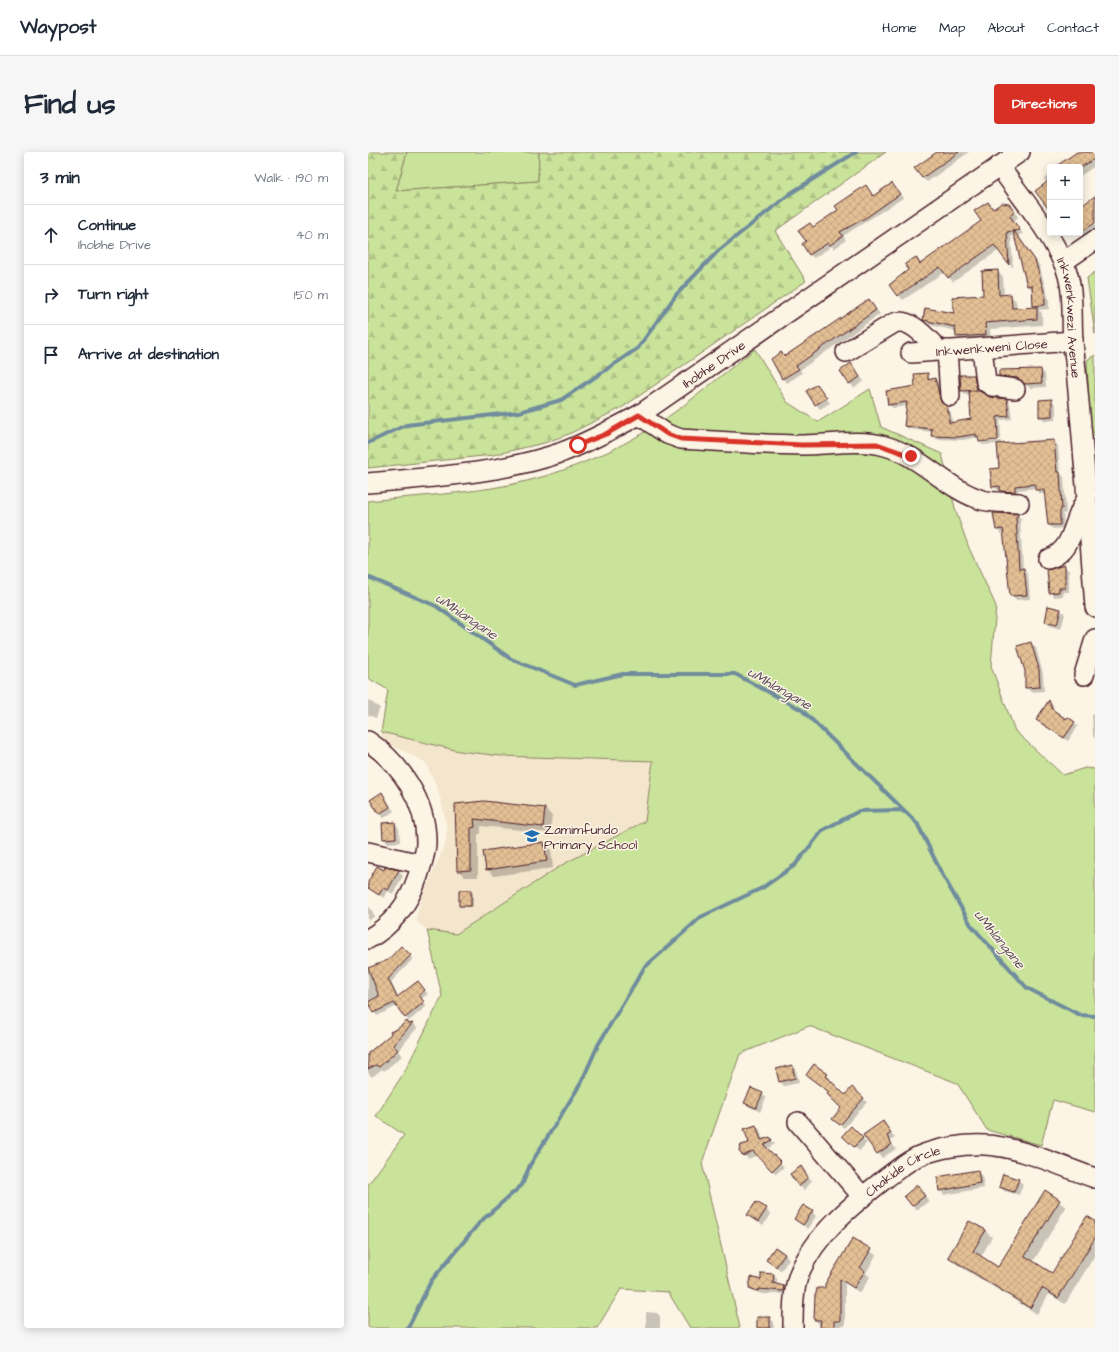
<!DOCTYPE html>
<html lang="en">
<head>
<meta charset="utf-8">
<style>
  :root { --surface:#fff; --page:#f6f6f7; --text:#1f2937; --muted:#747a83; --line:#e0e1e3; --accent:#d93025 }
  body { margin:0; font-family:"Architects Daughter",sans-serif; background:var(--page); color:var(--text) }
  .controls { position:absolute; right:12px; top:12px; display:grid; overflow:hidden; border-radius:4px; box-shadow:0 2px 10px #0003 }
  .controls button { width:36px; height:36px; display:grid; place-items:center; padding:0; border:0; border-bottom:1px solid var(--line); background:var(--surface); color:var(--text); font:20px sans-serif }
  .stop { position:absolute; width:12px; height:12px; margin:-9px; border:3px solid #d93025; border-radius:50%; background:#fff }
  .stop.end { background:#d93025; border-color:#fff; box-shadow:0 1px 4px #0008 }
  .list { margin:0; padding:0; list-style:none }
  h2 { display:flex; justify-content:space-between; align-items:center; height:52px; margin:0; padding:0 16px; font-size:17px }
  h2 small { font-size:13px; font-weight:400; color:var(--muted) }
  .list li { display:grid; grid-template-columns:26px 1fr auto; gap:12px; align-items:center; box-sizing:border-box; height:60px; padding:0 16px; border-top:1px solid var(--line) }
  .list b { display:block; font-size:15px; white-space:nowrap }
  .list p { margin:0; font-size:13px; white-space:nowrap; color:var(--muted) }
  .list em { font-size:13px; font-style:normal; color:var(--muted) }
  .icon { flex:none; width:22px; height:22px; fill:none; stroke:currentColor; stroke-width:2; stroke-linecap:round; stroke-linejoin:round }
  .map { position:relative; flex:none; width:727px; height:1176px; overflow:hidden; border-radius:4px }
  header { display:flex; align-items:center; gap:24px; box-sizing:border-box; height:56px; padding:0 20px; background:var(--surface); border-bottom:1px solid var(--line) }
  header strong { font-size:19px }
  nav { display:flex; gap:22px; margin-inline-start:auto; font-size:14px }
  .intro { display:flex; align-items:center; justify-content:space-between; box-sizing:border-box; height:96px; padding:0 24px }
  h1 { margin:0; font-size:28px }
  .button { padding:10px 18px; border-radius:4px; background:var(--accent); color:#fff; font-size:14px; font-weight:700 }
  main { display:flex; gap:24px; padding:0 24px }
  aside { flex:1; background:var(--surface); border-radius:4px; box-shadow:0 2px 10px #0003 }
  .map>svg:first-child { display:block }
  .built { fill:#f4e5cd }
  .green { fill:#c9e39a; stroke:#8a8162 }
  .forest { fill:url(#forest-firs); stroke:#8a8162 }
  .shadow { fill:#0003 }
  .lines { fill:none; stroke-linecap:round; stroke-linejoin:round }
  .stream { stroke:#708c9d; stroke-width:4 }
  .building { fill:url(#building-cross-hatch); stroke:#4a1f2b }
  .minor-casing { stroke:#4a1f2b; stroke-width:22 }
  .minor { stroke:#fcf5e5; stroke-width:19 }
  .route { stroke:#d93025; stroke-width:5 }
  .labels { text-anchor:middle; stroke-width:3; stroke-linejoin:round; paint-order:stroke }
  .street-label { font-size:13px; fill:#4a1f2b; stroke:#fcf5e5 }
  .poi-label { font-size:13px; fill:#4a1f2b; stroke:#fcf5e5; text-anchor:start }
  .water-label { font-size:14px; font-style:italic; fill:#5a4c5a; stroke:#fcf5e5 }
</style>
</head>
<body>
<header>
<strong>Waypost</strong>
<nav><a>Home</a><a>Map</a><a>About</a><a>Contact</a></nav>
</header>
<div class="intro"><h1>Find us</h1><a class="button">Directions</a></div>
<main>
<aside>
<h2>3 min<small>Walk · 190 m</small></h2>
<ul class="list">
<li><svg class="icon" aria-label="ahead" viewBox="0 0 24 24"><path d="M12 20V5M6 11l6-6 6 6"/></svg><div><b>Continue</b><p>Ihobhe Drive</p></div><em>40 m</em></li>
<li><svg class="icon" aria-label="right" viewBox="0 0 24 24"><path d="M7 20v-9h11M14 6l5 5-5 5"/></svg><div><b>Turn right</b></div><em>150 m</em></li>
<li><svg class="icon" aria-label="arrive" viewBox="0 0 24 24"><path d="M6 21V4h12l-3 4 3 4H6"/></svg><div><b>Arrive at destination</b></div></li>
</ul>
</aside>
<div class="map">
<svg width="727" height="1176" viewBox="0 0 727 1176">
  <defs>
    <pattern id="forest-firs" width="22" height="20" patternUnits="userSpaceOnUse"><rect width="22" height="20" fill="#c9e39a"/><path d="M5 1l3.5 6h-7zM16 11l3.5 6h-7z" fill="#aec285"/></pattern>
    <pattern id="building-cross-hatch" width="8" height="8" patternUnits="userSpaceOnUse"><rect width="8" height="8" fill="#e3bf94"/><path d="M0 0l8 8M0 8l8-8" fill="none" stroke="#c4a480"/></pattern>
  </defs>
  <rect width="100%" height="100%" fill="#fcf5e5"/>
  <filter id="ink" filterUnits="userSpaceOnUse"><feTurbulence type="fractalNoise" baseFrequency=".025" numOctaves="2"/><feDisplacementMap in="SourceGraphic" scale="8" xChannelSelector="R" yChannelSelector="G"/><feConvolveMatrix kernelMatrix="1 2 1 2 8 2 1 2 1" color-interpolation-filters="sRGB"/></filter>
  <g filter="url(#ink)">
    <path class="built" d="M13 580 91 599 133 604 285 609 277 669 194 713 88 782 59 778 48 769 51 753 77 692 79 676 75 657 69 635 57 610 15 589Z"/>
    <path class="green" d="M39 0H171L170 29 28 39Z
      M727 120V182L719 126Z
      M387 197 419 250 450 270 502 237 513 275 574 302 588 360 601 396 628 454 623 514 647 579 695 623 717 616 727 617V960L685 948 673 993 619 978 589 931 441 874 372 902 334 1011 372 1176H322L300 1140 253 1137 229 1176H0V1033L36 983 8 964 37 919 74 844 59 778 88 782 194 713 277 669 285 609 133 604 91 599 13 580 20 538 0 526V349C47 344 95 342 141 333 186 324 230 307 270 284 312 260 349 226 387 197Z
      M727 203V283L722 287 719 208Z"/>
    <path class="forest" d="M0 0H39L28 39 170 29 171 0H518L407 79 438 129 255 255 201 282 176 291 125 303 0 316Z"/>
    <path class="shadow" d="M570 0H601L559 30 554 26Z
      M710 0H727V14L712 24V15H693Z
      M682 23V57L679 32 676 27Z
      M524 32 535 46 475 84 478 88 466 97 464 94 446 106 442 103 435 92 439 90 442 72 446 76 505 45Z
      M727 45V78L716 86 712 81V52L714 54Z
      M620 51 626 58H645L650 65 646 69 655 82 650 83 671 113 681 148V157L670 158 674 161V173L622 177 623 188 594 190 589 184 588 179 562 173 556 168 587 162 616 143 629 119 635 125 636 144 642 143 648 149 649 157 669 156 666 153 665 138 660 134 647 84H643L645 116 631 98 585 130 577 120 535 148 522 133 542 118 548 106 553 112 614 70Z
      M501 148 512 162 432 218 434 221 419 231 414 226 417 205Z
      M483 213 496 229 486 236 482 231Z
      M673 218 677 222 678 235 662 236 654 230 636 228 632 223Z
      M559 222 563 228 567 227 571 231 576 253 582 259 584 264V271L604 268 602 243H598L594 239 606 224 610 228 613 240 622 246 639 248 642 252 644 267 632 268 633 287 614 289V291L633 289V293L686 289 690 294 692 321 696 325 698 361 695 362 696 376 685 377 681 373 678 342H672L668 336 650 338 651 343H638L633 338H629L625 334 632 317 630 292 615 293 612 290 610 285 595 288 568 287 564 283V280L540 277 537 273 539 254 525 256 521 253 548 235Z
      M453 238 462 251 452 257 448 252Z
      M683 248 688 253V268L677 269 672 264Z
      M649 363 654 367 652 369 655 418 660 422 662 447 648 448 643 444 636 381 633 382 629 377Z
      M697 415 701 419V440H695V444L686 445 682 440Z
      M692 458 697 462 693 477 682 474 678 470Z
      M663 491 668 496 675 522 676 539 663 540 658 535Z
      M0 548 12 556 8 566 0 563Z
      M681 550 685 553 687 561 710 574 700 589 669 568Z
      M727 562V587L725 584 724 563Z
      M14 642 26 659 16 666 11 661Z
      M88 653 177 657 184 664 182 681 113 674V682H110V725H97L90 718Z
      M27 671 31 676 32 690 20 691 16 687Z
      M176 691 183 698 185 716 126 724 119 717Z
      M18 716 31 719 35 724 25 742 20 739 16 746 0 736Z
      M103 739 105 741V755H94L92 753Z
      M0 753 7 764 0 769Z
      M33 796 45 807 23 830 30 845 50 830 60 842 53 847 59 854 41 869 29 854 9 864 0 849V817L20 809Z
      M45 872 49 876 30 899 34 904 16 919 14 917 4 925 0 921V900L1 902Z
      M424 914 428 918 431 931 416 934 412 929Z
      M459 923 463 927 461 929 477 944 484 936 499 950 476 976 470 971 475 956 462 941 443 927Z
      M394 942 398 946 392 960 382 955 377 951Z
      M515 970 527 986 522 989 528 997 514 1006 510 1001Z
      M388 974 392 978 395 988 402 986 407 992 399 997 416 1015 408 1022 390 1003 380 1007 372 999 382 992Z
      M483 976 499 991 491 999 475 984Z
      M433 1016 444 1029 436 1039 423 1022Z
      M609 1020 614 1024 616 1036 576 1043 572 1038Z
      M650 1028 655 1032 651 1043 636 1039 632 1034Z
      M553 1039 561 1049 549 1058 537 1044Z
      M677 1040 698 1055 665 1110 684 1122 727 1070V1103L697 1152 681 1142 669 1162 588 1112 581 1105 617 1079 624 1085 613 1105 631 1116Z
      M398 1057 402 1062 395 1074 381 1063Z
      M444 1060 448 1064 440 1077 427 1067Z
      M486 1088 508 1103 498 1121 502 1125 492 1141 477 1131V1174H471V1176H453L447 1167 458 1137Z
      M417 1102 421 1107 413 1119 399 1108Z
      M406 1123 409 1127V1133L415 1135 419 1139 418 1142H394L385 1139 382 1136Z
      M278 1160 289 1161 292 1164V1176H278Z
      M390 1166H402L406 1170V1176H390Z"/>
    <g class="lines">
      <path class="stream" d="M0 291 38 273 151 260 193 248 270 196 308 143 350 99 423 41 488 0
        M0 425 68 454 143 507 207 533 255 522H367L434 558 549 671 574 722 603 773 659 836 712 863 727 864
        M40 1176 63 1129 112 1070 154 1033 162 1013 213 931 230 893 276 816 333 765 394 736 427 713 455 678 491 659 533 658 536 660"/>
    </g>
    <path class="building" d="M569 0H591L554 26 546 16Z
      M709 0H727V6L714 15H687Z
      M682 28V59L667 39Z
      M524 31 532 42 499 65 472 80 475 84 462 93 460 91 441 103 434 92 438 89 430 79 442 71 445 75 470 58 467 54 498 33 505 44Z
      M727 44V71L712 81V55Z
      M620 50 625 57 634 51 641 52 647 60 642 64 652 78 646 79 667 108 677 143V153L665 154 664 133 659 134 645 79H646L639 80 641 113 626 93 580 126 572 115 529 144 521 133 540 118 537 112 548 105 552 112 613 69 606 59Z
      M630 118 631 143 643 142 644 156 669 155V167L617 171 618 183 588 185 587 175 555 168 557 156 586 161 584 145 615 143 614 119Z
      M501 147 508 158 428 214 431 217 414 227 403 207 413 200 417 204Z
      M483 211 492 225 481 232 472 219Z
      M673 217 674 231 657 232 649 226 631 224V218Z
      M560 221V228L567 226 573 250 579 254V260H581V271L603 267 601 239H611L622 245 639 247 641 264 629 265 630 288 611 290 610 284 608 285V282L591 285 563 284 564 277 536 274 539 250 520 253 518 239 547 234 546 222Z
      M592 223H606L609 238 593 239Z
      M449 232 459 246 447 253 438 239Z
      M684 247V264L671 265V248Z
      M686 288 689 320H692L694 357 692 358V373H680L676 338H667V332L647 334V340L632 339V334L624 335 622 317 631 316 629 292Z
      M625 361 650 362V364L648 365 651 417 656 416 659 443 642 444 635 377 628 378Z
      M697 413V436H691V440L681 441 679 418Z
      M680 454 693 457 689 473 677 470Z
      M663 490 671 517 672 535 657 536V519L649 494Z
      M681 548 684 557 698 567 700 565 707 570 696 586 668 568Z
      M14 640 22 655 11 662 2 648Z
      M116 649 177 656 175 675 106 667 107 675 103 676V718L89 719 87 652Z
      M27 670 28 686 15 687 14 671Z
      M176 690 179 709 118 718 115 699Z
      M9 714 16 718 17 715 31 718 20 738 15 736 11 743 0 736V730Z
      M91 738H103V754H91Z
      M33 794 43 803 20 827 29 845 50 829 57 838 51 843 56 850 37 866 26 851 5 861 0 850 11 844 0 816 20 808Z
      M39 869 41 872 45 871 25 893 30 898 11 915 8 913 0 917V901L23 882 22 880 29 877Z
      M446 912 460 922 458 924 477 943 484 935 496 946 472 973 464 967 473 956 459 942 461 940 438 923Z
      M424 913 427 926 411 930 408 917Z
      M383 936 395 941 388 956 376 951Z
      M515 969 523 981 519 984 524 992 509 1002 495 983Z
      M388 973 393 988 402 985 404 988 396 993 413 1010 404 1019 385 999 375 1004 371 999 373 993 381 991 376 977Z
      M483 974 495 986 486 995 474 984Z
      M433 1014 440 1025 431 1035 422 1022Z
      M610 1018 612 1031 571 1039 569 1025Z
      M635 1022 651 1027 646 1040 631 1035Z
      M549 1033 557 1044 544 1054 536 1044Z
      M677 1038 692 1048 657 1104 684 1121 719 1064 727 1069V1086L690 1146 674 1136 662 1156 580 1105 601 1069 618 1078 605 1099 630 1115Z
      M388 1050 399 1056 390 1070 379 1063Z
      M435 1053 445 1059 435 1073 426 1067Z
      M485 1086 503 1097 492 1116 497 1119 486 1136 472 1127V1169H466V1176H452L453 1168H446L447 1142H448L449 1136H457V1132Z
      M407 1095 417 1102 408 1115 398 1108Z
      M393 1121 406 1122 405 1131 416 1134 415 1139 391 1137 390 1139 381 1136 383 1125 393 1128Z
      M389 1165H402V1176H389Z"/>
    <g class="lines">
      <g class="minor-casing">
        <g id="minor">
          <path id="s1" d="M631 14C653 45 679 75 695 110 707 134 703 163 705 190 715 278 720 366 727 455"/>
          <path d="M695 110 727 88"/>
          <path d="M614 196 618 230 624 234 647 237"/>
          <path d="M579 198 582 244"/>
          <path d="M478 200 526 171C543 165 560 188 572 199"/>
          <path id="s2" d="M543 201 705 189"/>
          <path d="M271 263 299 282 313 287C354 289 394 293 435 293 461 293 491 287 517 294 554 304 578 337 614 348 625 351 639 350 651 351"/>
          <path id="s3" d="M0 331C64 325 130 322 192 301 219 291 245 277 271 263L652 0"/>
          <path d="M680 407C706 399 704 370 717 350"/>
          <path d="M716 523 727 487"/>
          <path d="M0 589C32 611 59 650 58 691 58 702 53 714 50 724 41 751 25 773 0 787"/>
          <path d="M0 700 53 712"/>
          <path d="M430 970 494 1044"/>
          <path id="s4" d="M425 1176C425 1159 425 1138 431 1122 447 1082 485 1052 518 1026 529 1018 539 1009 551 1004 570 996 596 992 617 993 650 994 695 1015 727 1026"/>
        </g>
      </g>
      <use href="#minor" class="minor"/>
    </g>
  </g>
  <g class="lines" filter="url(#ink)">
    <path class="route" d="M210 293 238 282 271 263 299 282 313 287 434 293 509 292 543 304"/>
  </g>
  <defs>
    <g id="school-bare" transform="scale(1.2)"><path d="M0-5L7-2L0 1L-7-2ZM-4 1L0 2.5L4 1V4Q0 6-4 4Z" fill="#1f6fb2" stroke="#fcf5e5" stroke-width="2.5" paint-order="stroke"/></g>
  </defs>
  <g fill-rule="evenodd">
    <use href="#school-bare" x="164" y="684"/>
  </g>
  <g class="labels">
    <g class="street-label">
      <text dy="5" stroke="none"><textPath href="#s1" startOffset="172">Inkwenkwezi Avenue</textPath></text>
      <text dy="5" stroke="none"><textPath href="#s2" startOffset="81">Inkwenkweni Close</textPath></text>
      <text dy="5" stroke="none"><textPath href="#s3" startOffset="373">Ihobhe Drive</textPath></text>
      <text dy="5" stroke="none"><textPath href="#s4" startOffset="204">Chakide Circle</textPath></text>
    </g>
    <g class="poi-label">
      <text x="176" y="682">Zamimfundo<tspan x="176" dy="15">Primary School</tspan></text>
    </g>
    <g class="water-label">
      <text transform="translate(99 464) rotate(34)" y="5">uMhlangane</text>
      <text transform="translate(412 536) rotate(30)" y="5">uMhlangane</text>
      <text transform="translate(632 787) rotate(51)" y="5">uMhlangane</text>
    </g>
  </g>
</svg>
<div class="controls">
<button>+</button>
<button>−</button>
</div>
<div class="stop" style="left:210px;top:293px"></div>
<div class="stop end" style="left:543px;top:304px"></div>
</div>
</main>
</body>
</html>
